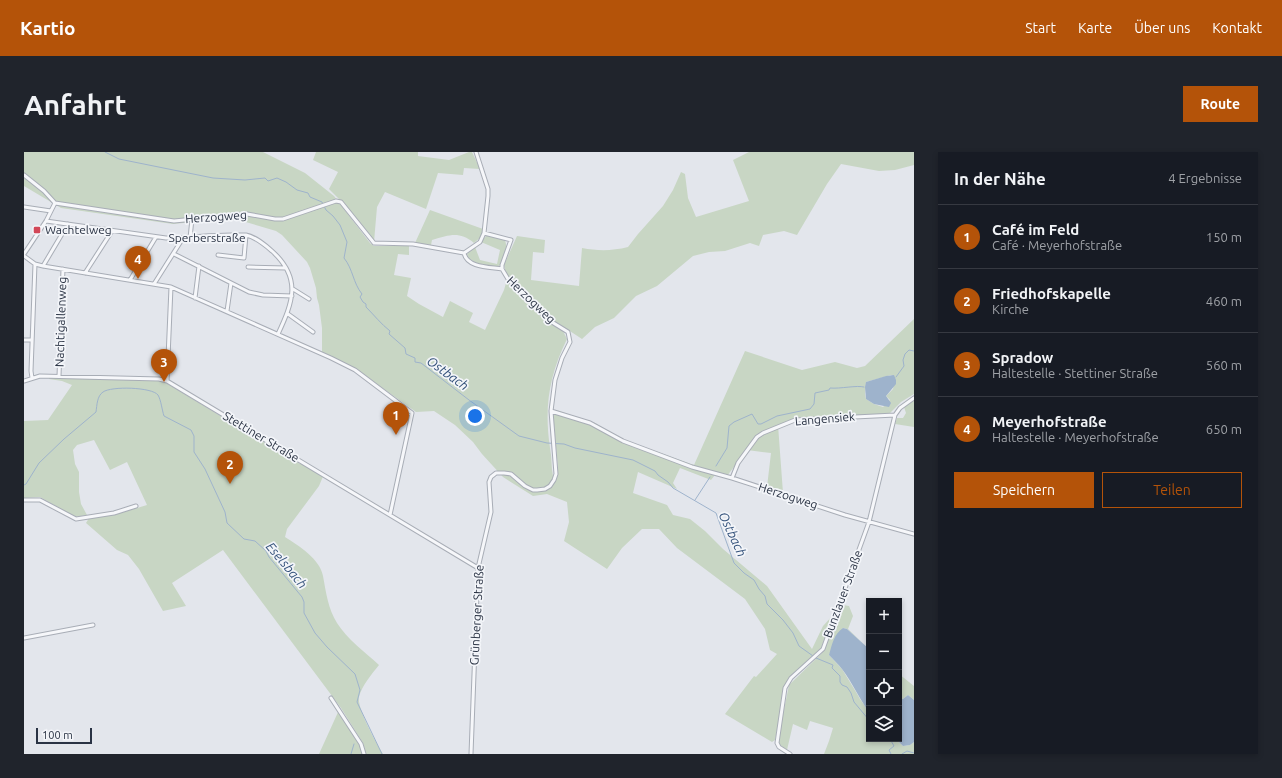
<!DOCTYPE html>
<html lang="de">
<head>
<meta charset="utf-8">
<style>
  :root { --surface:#171b24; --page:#20242c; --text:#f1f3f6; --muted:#9ea1a6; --line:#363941; --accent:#b45309 }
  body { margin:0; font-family:Ubuntu,sans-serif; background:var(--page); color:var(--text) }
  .controls { position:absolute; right:12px; bottom:12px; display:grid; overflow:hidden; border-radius:0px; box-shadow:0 2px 6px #0003 }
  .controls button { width:36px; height:36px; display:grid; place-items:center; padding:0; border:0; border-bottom:1px solid var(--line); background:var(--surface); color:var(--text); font:20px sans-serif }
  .scale { position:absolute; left:12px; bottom:10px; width:56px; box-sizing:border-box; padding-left:4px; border:2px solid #2a3344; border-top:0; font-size:11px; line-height:14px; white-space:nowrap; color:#2a3344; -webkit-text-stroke:3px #f3f5f9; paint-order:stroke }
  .you { position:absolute; left:451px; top:264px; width:14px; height:14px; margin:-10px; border:3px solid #fff; border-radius:50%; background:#1a73e8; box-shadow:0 0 0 6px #1a73e833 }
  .badge { display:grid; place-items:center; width:26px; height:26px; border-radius:50%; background:var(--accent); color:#fff; font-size:13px; font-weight:700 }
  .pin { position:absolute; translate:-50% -33px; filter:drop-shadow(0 1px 2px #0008) }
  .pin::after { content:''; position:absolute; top:21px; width:14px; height:12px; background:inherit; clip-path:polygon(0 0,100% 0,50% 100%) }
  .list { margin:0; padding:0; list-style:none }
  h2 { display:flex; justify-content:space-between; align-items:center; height:52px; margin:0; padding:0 16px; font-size:17px }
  h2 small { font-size:13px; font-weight:400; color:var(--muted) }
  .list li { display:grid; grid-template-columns:26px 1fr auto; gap:12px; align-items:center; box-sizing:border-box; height:64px; padding:0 16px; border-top:1px solid var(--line) }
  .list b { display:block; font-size:15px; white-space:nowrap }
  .list p { margin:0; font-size:13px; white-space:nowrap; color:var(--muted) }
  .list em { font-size:13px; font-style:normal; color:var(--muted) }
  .actions { display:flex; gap:8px; padding:12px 16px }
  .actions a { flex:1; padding:9px 0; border:1px solid var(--accent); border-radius:0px; text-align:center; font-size:14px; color:var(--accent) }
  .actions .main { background:var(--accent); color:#fff }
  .icon { flex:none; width:22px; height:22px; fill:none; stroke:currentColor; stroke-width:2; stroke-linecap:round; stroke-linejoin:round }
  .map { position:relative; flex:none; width:890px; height:602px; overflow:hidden; border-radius:0px }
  header { display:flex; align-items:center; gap:24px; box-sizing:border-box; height:56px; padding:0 20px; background:var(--accent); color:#fff }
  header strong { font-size:19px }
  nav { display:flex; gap:22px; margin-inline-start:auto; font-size:14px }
  .intro { display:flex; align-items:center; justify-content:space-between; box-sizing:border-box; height:96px; padding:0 24px }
  h1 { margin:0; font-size:28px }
  .button { padding:10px 18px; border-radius:0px; background:var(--accent); color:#fff; font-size:14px; font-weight:700 }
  main { display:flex; gap:24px; padding:0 24px }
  aside { flex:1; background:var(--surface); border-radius:0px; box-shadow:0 2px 6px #0003 }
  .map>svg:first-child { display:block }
  .green { fill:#c8d6c4; fill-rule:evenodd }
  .water { fill:#9eb3cc }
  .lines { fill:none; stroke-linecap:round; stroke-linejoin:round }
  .stream { stroke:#9eb3cc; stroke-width:1 }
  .minor-casing { stroke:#a8adb6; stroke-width:5 }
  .minor { stroke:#f6f7fa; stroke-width:3 }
  .poi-dot { fill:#d24758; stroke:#f3f5f9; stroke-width:1.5 }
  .labels { text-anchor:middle; stroke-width:3.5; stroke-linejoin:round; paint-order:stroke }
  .street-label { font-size:12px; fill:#2a3344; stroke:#f3f5f9 }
  .poi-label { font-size:12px; fill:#2a3344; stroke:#f3f5f9; text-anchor:start }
  .water-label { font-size:13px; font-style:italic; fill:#33517a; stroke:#f3f5f9 }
</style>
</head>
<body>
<header>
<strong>Kartio</strong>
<nav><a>Start</a><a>Karte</a><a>Über uns</a><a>Kontakt</a></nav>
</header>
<div class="intro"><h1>Anfahrt</h1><a class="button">Route</a></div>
<main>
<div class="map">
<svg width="890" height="602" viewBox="0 0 890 602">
  <rect width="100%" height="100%" fill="#e3e6ec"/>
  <path class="green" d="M0 0H239L281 21 310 44 346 91 350 94H385V103L374 102 370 123 387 126 383 144 395 152 419 165 426 149 449 161 445 170 461 178 480 138 482 131 485 130 515 163 539 179 543 187C525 224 520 255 526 296 528 305 527 315 529 324H533L534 316 529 262 532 258 571 271 600 288 670 313 721 199 778 218 811 210 833 216 841 214 890 167V242L877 250 865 262 774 266 754 273 759 341 743 335 747 301 723 298 703 324 691 323 687 328 656 316 649 331 653 337 614 320 609 341 643 353 649 363 666 367 681 379 699 397 743 434 788 497 799 474 810 462 797 496 766 525 762 532 751 588 748 590 701 562 730 524 732 525 753 502 746 498 741 477 721 447 653 396 635 377H618L598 396 583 417 540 389 545 370 543 350 523 342 509 344 479 325 458 302 449 290 431 273 410 259 392 260 332 217 298 200V176L295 153 293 146 292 136 286 116 283 110 258 83 252 79 215 68 200 67 149 72 37 56 0 34ZM867 223 871 226 869 237 862 244 866 248 859 255 850 252 842 247 841 242 842 230Z
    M292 0H394V4L425 8 445 0H448L456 17 440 16 439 23 414 21 402 57 361 40 353 55 350 90 318 50 305 37 314 20 289 8Z
    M725 0H890V13L871 18 855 19 817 12 803 32 773 83 760 79 739 83 735 94 726 91 701 99 685 100 669 104 633 134 612 144 590 166 571 175 558 187 523 164 482 122 480 113 493 84 521 88 520 101 509 100 507 128 555 134 558 96C574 99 588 99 604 95L614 82 639 54 649 38 657 20 661 22 664 46 672 65 725 49 709 8Z
    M406 58 459 77 457 85 450 91C435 79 426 83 408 88L407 93 391 91Z
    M463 83H466L481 88 483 96 476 113 473 115 454 112 444 106 443 102 451 95 456 108 473 112 476 98 457 90Z
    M25 225 132 228 142 231 276 312 278 309 300 322 295 334 263 377 261 385C275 394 296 407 299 424 302 440 304 457 313 471 323 487 341 500 355 513 348 522 338 533 335 545 333 557 352 590 359 602H342L339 591 317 556 199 398 148 431 162 454 139 459 115 417 104 403 93 398 62 371 65 366 90 363 123 353 103 310 86 318 70 288 53 293 49 298 51 312 55 320V340L57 352 63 363 51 365 16 345 0 346V269L24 268 48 233 38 229 25 227Z
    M889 248 890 249V275L871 272 873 266H879L882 261 880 255Z
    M819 453 825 454 829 464 824 477 845 497 823 477 819 476 805 503 818 517 832 540 836 547 845 560V587H872L879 594 886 593 890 590V602H800L805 589 809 576 786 569 783 578 769 572 763 598 755 592 754 587 765 533 798 501Z
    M875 522 890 534V548L884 543 879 547H875Z
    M315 558 336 592 339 602H295Z"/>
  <path class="water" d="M870 223 872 228V232L862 244 867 251 865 255 850 252 842 247 841 235 842 230 862 224Z
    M819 476 823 477 845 497V560C835 546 828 530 818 517 814 512 809 507 805 503 808 492 810 482 819 476Z
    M884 543 890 548V590L886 593 879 594 872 587H875V547H879Z"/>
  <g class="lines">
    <path class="stream" d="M81 0 95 7 189 26 221 28 241 26 244 29 253 26 262 30 273 38 284 41 286 45 298 50 302 58 309 64 316 73 323 90 320 106C329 117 329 131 338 142L336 145 339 150 342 152V155C350 163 357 172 366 179L365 182 381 196 382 202 391 206V210L397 211 445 248 495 284 523 291 540 292 551 296 609 308 631 319 634 323 644 330 649 336 692 361 710 411 720 421 730 428 735 437 741 444 743 452 759 468 769 481 775 494 789 504
      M872 225 880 214 879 208 881 202 885 198 890 199
      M692 314 703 296 705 274 710 270 728 262 734 272H737L753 264 786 257 790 252 791 241 805 238 806 236C816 237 833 233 840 235
      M0 333 2 332 15 311 40 287 72 260C73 253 73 244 79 240 87 234 128 235 134 243 137 248 138 258 140 264L167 278 170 284V300L181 317 201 360 203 371 220 387 231 389 242 399 245 405 278 445 280 450V461L291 481 303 495 331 522 336 538 333 550 358 602
      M671 348 686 325
      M792 506 809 513 808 516 816 524V530L818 533 823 535 827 541 830 550 845 568
      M866 587 870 594 865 598 867 602
      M327 602 330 592
      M878 602 883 599 890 601"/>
    <g class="minor-casing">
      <path id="minor" d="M0 23 20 39 31 51 150 69 223 62 251 67H259L312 49 317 50 350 91 389 92 440 101
        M0 55 27 59
        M22 69 142 86C164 86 185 83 207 83 212 83 217 83 222 83 232 85 241 93 248 99 278 126 269 150 254 182
        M460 81 487 88 478 113V117
        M166 86 168 67
        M440 101C443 116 466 115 478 117L484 127 523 167 544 180 546 190 538 206 531 228 527 259 566 271 599 289 668 315 708 326 821 363 890 382
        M440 101 456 90 460 81 464 44V37L452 0
        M0 102 22 69 31 51
        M150 102 225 140 239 143 268 144
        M194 103 220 106 222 83
        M0 104 11 112 19 114 147 135 307 206 331 218 388 261 366 363
        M19 114 44 72
        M224 115 262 116
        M61 121 88 79
        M106 128 132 85
        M130 132 159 86
        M269 137 285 147
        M171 146 175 114
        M203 159 207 131
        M264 162 289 180
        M0 188H8
        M35 224 39 117
        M8 226 7 219 11 112
        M0 229 16 224 135 227 143 229 454 416
        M143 229 147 135
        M708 326 714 311 733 285 739 281 771 268 871 263
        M0 348H16L52 367 90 361 112 354
        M0 486 69 473
        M307 546 337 592 340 602
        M447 602 454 416 467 360 465 330 467 325 472 321H480L487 322 501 334 509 338H513L521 337 526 334 530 328 532 322 527 259
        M766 602 755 595 753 591 761 536 767 526 799 497 845 370 871 263 876 256 890 246"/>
    </g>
    <use href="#minor" class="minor"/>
  </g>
  <rect class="poi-dot" x="9" y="74" width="8" height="8" rx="2"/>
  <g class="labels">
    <g class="street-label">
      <text transform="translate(192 65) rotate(-4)" y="4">Herzogweg</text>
      <text x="183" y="90">Sperberstraße</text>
      <text transform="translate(507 148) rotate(44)" y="4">Herzogweg</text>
      <text transform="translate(37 170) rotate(-88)" y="4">Nachtigallenweg</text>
      <text transform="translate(801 267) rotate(-5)" y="4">Langensiek</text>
      <text transform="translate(237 285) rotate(31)" y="4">Stettiner Straße</text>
      <text transform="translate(764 344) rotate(18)" y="4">Herzogweg</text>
      <text transform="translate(819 442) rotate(-70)" y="4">Bunzlauer Straße</text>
      <text transform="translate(453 463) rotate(-87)" y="4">Grünberger Straße</text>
    </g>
    <g class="poi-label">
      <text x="21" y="82">Wachtelweg</text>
    </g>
    <g class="water-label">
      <text transform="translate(424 221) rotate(36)" y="5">Ostbach</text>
      <text transform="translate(709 382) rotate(65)" y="5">Ostbach</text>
      <text transform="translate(263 413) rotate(50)" y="5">Eselsbach</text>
    </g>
  </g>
</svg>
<div class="controls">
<button>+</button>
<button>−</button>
<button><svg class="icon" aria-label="locate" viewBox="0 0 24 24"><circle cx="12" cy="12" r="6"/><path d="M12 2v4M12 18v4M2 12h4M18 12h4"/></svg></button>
<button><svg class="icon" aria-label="layers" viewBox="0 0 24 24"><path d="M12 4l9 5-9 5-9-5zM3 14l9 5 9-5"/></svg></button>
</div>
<div class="scale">100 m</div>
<div class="you"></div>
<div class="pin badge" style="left:372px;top:283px">1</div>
<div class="pin badge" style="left:206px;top:332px">2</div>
<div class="pin badge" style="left:140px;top:230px">3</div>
<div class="pin badge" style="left:114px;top:127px">4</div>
</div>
<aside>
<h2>In der Nähe<small>4 Ergebnisse</small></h2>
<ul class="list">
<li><span class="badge">1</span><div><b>Café im Feld</b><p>Café · Meyerhofstraße</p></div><em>150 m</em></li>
<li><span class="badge">2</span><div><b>Friedhofskapelle</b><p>Kirche</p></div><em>460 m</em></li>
<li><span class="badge">3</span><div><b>Spradow</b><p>Haltestelle · Stettiner Straße</p></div><em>560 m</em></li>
<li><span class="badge">4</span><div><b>Meyerhofstraße</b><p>Haltestelle · Meyerhofstraße</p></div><em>650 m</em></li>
</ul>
<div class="actions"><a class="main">Speichern</a><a>Teilen</a></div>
</aside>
</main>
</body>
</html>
